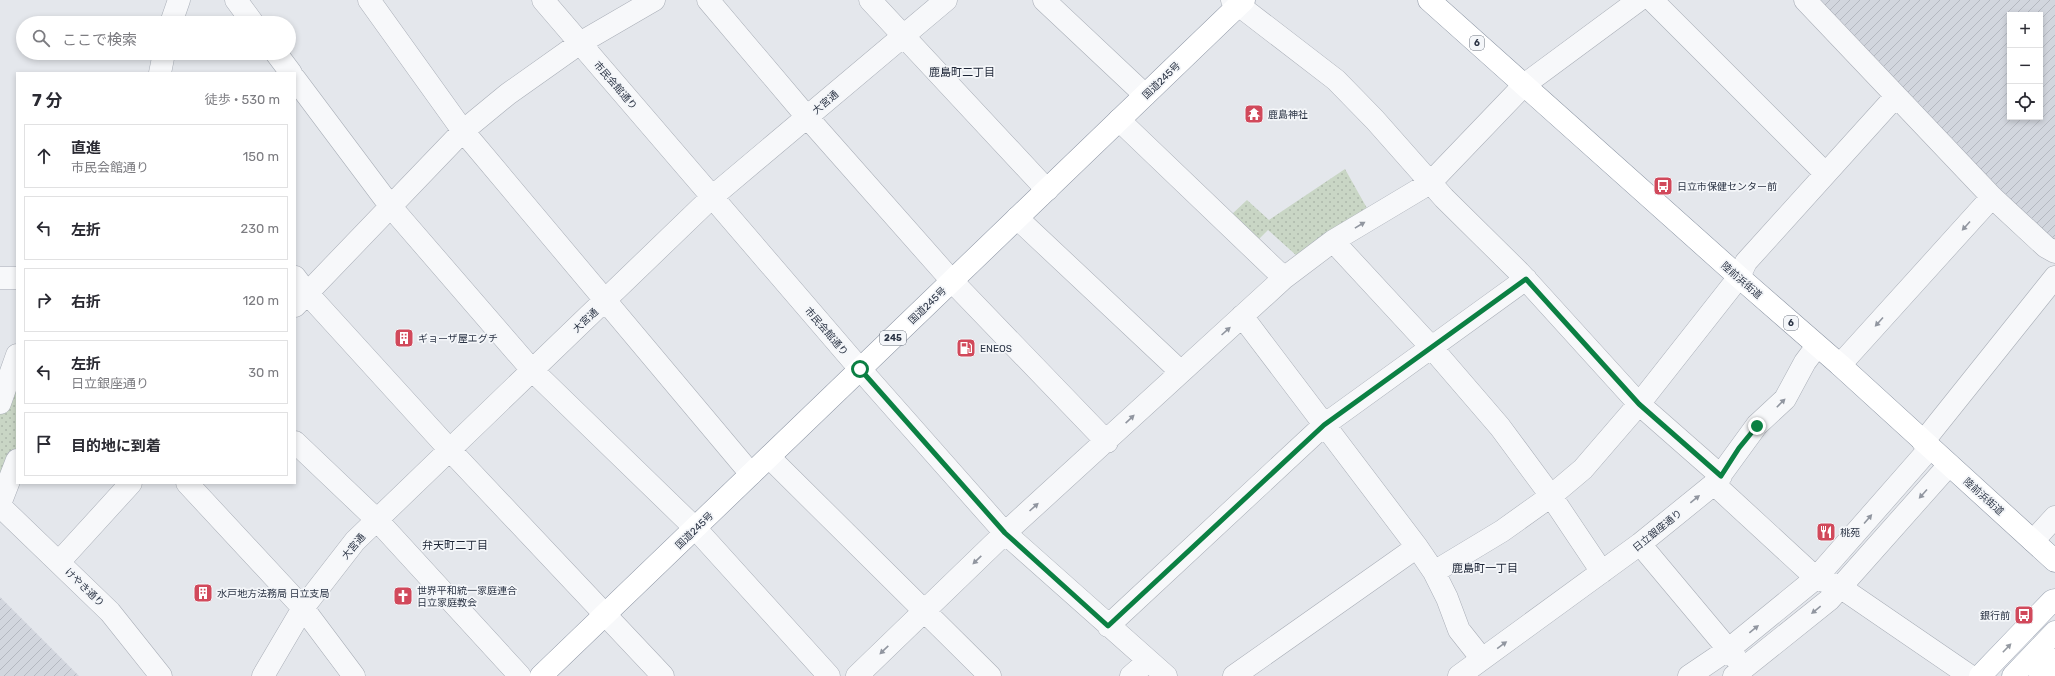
<!DOCTYPE html>
<html lang="ja">
<head>
<meta charset="utf-8">
<style>
  :root { --surface:#fff; --page:#f7f7f7; --text:#2b2b33; --muted:#7c7c81; --line:#e1e1e2 }
  body { margin:0; font-family:Rubik,"Noto Sans JP",sans-serif; background:var(--page); color:var(--text) }
  .controls { position:absolute; right:12px; top:12px; display:grid; overflow:hidden; border-radius:0px; box-shadow:0 2px 6px #0003 }
  .controls button { width:36px; height:36px; display:grid; place-items:center; padding:0; border:0; border-bottom:1px solid var(--line); background:var(--surface); color:var(--text); font:20px sans-serif }
  .stop { position:absolute; width:12px; height:12px; margin:-9px; border:3px solid #0b8043; border-radius:50%; background:#fff }
  .stop.end { background:#0b8043; border-color:#fff; box-shadow:0 1px 4px #0008 }
  .list { margin:0; padding:0; list-style:none }
  h2 { display:flex; justify-content:space-between; align-items:center; height:52px; margin:0; padding:0 16px; font-size:17px }
  h2 small { font-size:13px; font-weight:400; color:var(--muted) }
  .list li { display:grid; grid-template-columns:26px 1fr auto; gap:12px; align-items:center; box-sizing:border-box; height:64px; margin:0 8px 8px; padding:0 8px; border:1px solid var(--line); border-radius:0px }
  .list b { display:block; font-size:15px; white-space:nowrap }
  .list p { margin:0; font-size:13px; white-space:nowrap; color:var(--muted) }
  .list em { font-size:13px; font-style:normal; color:var(--muted) }
  .icon { flex:none; width:22px; height:22px; fill:none; stroke:currentColor; stroke-width:2; stroke-linecap:round; stroke-linejoin:round }
  .map { position:relative; flex:none; width:2055px; height:676px; overflow:hidden }
  .search { position:absolute; background:var(--surface); box-shadow:0 2px 6px #0003; left:16px; top:16px; width:280px; height:44px; display:flex; align-items:center; gap:10px; box-sizing:border-box; padding:0 14px; border-radius:22px; color:var(--muted); font-size:15px }
  .panel { position:absolute; background:var(--surface); box-shadow:0 2px 6px #0003; left:16px; top:72px; width:280px; height:412px; border-radius:0px }
  .map>svg:first-child { display:block }
  .industrial { fill:url(#industrial-furrows); fill-rule:evenodd }
  .park { fill:url(#park-dots) }
  .lines { fill:none; stroke-linecap:round; stroke-linejoin:round }
  .minor-casing { stroke:#a9aeb7; stroke-width:23 }
  .major-casing { stroke:#a3abb8; stroke-width:23 }
  .highway-casing { stroke:#8b94a3; stroke-width:23 }
  .minor { stroke:#f7f8fa; stroke-width:22 }
  .major { stroke:#fff; stroke-width:22 }
  .highway { stroke:#fff; stroke-width:22 }
  .oneway { fill:#9196a0 }
  .oneway2 { fill:#959aa2 }
  .route { stroke:#0b8043; stroke-width:5 }
  .labels { text-anchor:middle; stroke-width:3.5; stroke-linejoin:round; paint-order:stroke }
  .shield { fill:#f4f6f9; stroke:#676e7b; stroke-width:1 }
  .shield-label { font-size:9px; font-weight:bold; fill:#2b3445 }
  .street-label { font-size:10px; fill:#2b3445; stroke:#f4f6f9 }
  .poi-label { font-size:10px; fill:#2b3445; stroke:#f4f6f9; text-anchor:start }
  .neighbourhood-label { font-size:11px; fill:#1d2536; stroke:#f4f6f9 }
</style>
</head>
<body>
<div class="map">
<svg width="2055" height="676" viewBox="0 0 2055 676">
  <defs>
    <pattern id="industrial-furrows" width="10" height="10" patternUnits="userSpaceOnUse"><rect width="10" height="10" fill="#d2d6de"/><path d="M-1 1l2-2M0 10L10 0M9 11l2-2" fill="none" stroke="#b4b8c0"/></pattern>
    <pattern id="park-dots" width="8" height="8" patternUnits="userSpaceOnUse"><rect width="8" height="8" fill="#c9d6c5"/><path d="M2 2h.1M6 6h.1" fill="none" stroke="#adb8ab" stroke-width="1.8" stroke-linecap="round"/></pattern>
  </defs>
  <rect width="100%" height="100%" fill="#e4e7ec"/>
  <path class="industrial" d="M1818 0H2055V241L2046 238ZM2010 15H2040V117H2010Z
    M0 597 79 676H0Z"/>
  <path class="park" d="M1345 169 1368 210 1297 256 1268 230 1258 240 1231 215 1247 200 1269 220Z
    M17 363V451L0 495V411Z"/>
  <g class="lines">
    <g class="minor-casing">
      <path id="minor" d="M236 0 253 23
        M369 0 463 131 751 474
        M543 0 860 369 1005 533 1166 676
        M708 0 807 117 952 281 1107 442
        M870 0 1047 190
        M1044 0 1145 95
        M1232 0 1336 80 1375 120 1444 198 1519 272 1639 404 1721 476
        M1652 0 1825 173
        M1805 0 1992 197 2046 247 2055 252
        M171 23 179 0
        M276 53 291 73
        M160 73 164 53
        M295 79 391 207 532 370 696 529 829 676
        M1119 120 1284 278
        M1017 218 1181 372
        M1333 241 1432 348 1500 427 1551 496 1602 572
        M295 277 307 293 449 449 663 676
        M0 278H17
        M295 306 463 131 508 94 580 43 654 0
        M1242 316 1417 547
        M1840 365 1992 197
        M0 403 17 355
        M295 442 377 520 520 676
        M1923 442 2055 277
        M769 457 990 676
        M187 483 303 608 354 676
        M1714 484 1816 578 1840 587 1970 676
        M0 504 17 460
        M0 506 110 612 161 676
        M2033 541 2055 517
        M1640 544 1738 661
        M59 562 131 483
        M1434 572 1447 598 1459 630 1482 659
        M1108 626 1324 425 1526 279
        M263 676 303 608 355 541 712 197 946 0
        M857 676 1005 533 1284 278 1333 241 1430 183 1524 85 1639 0
        M1131 676 1148 661
        M1234 676 1417 547 1434 572 1502 531 1551 496 1583 469 1639 404 1739 277 1746 262 1896 96
        M1459 676 1640 544 1714 484 1757 425 1785 399 1805 362 1817 346
        M1689 676 1729 649 1816 578 1930 448
        M1734 676 1829 600 1949 465"/>
    </g>
    <g class="major-casing">
      <path id="major" d="M1980 676 2052 601 2055 600
        M2013 676 2055 632
        M2040 676 2055 660"/>
    </g>
    <g class="highway-casing">
      <path id="highway" d="M1429 0 1739 277 1840 365 2055 561
        M541 676 1244 0"/>
    </g>
    <use href="#minor" class="minor"/>
    <use href="#major" class="major"/>
    <use href="#highway" class="highway"/>
  </g>
  <defs><path id="oneway-solid" d="M-6-.8H1V-3.2L6.5 0L1 3.2V.8H-6Z"/></defs>
  <g class="oneway">
    <use href="#oneway-solid" transform="translate(1360 225) rotate(-31)"/>
    <use href="#oneway-solid" transform="translate(1966 226) rotate(132)"/>
    <use href="#oneway-solid" transform="translate(1879 322) rotate(132)"/>
    <use href="#oneway-solid" transform="translate(1226 331) rotate(-42)"/>
    <use href="#oneway-solid" transform="translate(1781 403) rotate(-45)"/>
    <use href="#oneway-solid" transform="translate(1130 419) rotate(-43)"/>
    <use href="#oneway-solid" transform="translate(1923 494) rotate(132)"/>
    <use href="#oneway-solid" transform="translate(1695 499) rotate(-39)"/>
    <use href="#oneway-solid" transform="translate(1034 507) rotate(-42)"/>
    <use href="#oneway-solid" transform="translate(1868 519) rotate(-49)"/>
    <use href="#oneway-solid" transform="translate(977 560) rotate(136)"/>
    <use href="#oneway-solid" transform="translate(1816 610) rotate(141)"/>
    <use href="#oneway-solid" transform="translate(1754 629) rotate(-39)"/>
    <use href="#oneway-solid" transform="translate(1502 645) rotate(-36)"/>
    <use href="#oneway-solid" transform="translate(884 650) rotate(136)"/>
  </g>
  <use class="oneway2" href="#oneway-solid" transform="translate(2007 648) rotate(-46)"/>
  <g class="lines">
    <path class="route" d="M860 369 1005 533 1108 626 1324 425 1526 279 1639 404 1721 476 1739 448 1757 426"/>
  </g>
  <defs>
    <g id="temple-square" transform="scale(1)"><rect x="-9" y="-9" width="18" height="18" rx="4" fill="#d1495b" stroke="#f4f6f9"/><path d="M0-6L5-2H3V0L6.5 2.5H4V6H1.5V3h-3V6H-4V2.5H-6.5L-3 0V-2H-5Z" fill="#fff"/></g>
    <g id="bus-square" transform="scale(1)"><rect x="-9" y="-9" width="18" height="18" rx="4" fill="#d1495b" stroke="#f4f6f9"/><path d="M-5-6H5V4H4V6H2V4H-2V6H-4V4H-5ZM-3.5-4V0h7V-4ZM-3.5 1.2v1.5H-2V1.2ZM2 1.2v1.5H3.5V1.2Z" fill="#fff"/></g>
    <g id="building-square" transform="scale(1)"><rect x="-9" y="-9" width="18" height="18" rx="4" fill="#d1495b" stroke="#f4f6f9"/><path d="M-4-6H4V6H1V3H-1V6H-4ZM-2.5-4.3h1.7v1.8h-1.7ZM.8-4.3h1.7v1.8H.8ZM-2.5-1h1.7V.8h-1.7ZM.8-1h1.7V.8H.8Z" fill="#fff"/></g>
    <g id="fuel-square" transform="scale(1)"><rect x="-9" y="-9" width="18" height="18" rx="4" fill="#d1495b" stroke="#f4f6f9"/><path d="M-5.5-6h7V0h2V4h1.3V-2.5L3-4.5l.8-.8L6-3V5H2.5V1h-1V6h-7ZM-4.2-4.7v3.2H.2V-4.7Z" fill="#fff"/></g>
    <g id="restaurant-square" transform="scale(1)"><rect x="-9" y="-9" width="18" height="18" rx="4" fill="#d1495b" stroke="#f4f6f9"/><path d="M-5-6h1v4h1v-4h1v4h1v-4h1v5L-1.5 .5V6h-2V.5L-5-1ZM5-6V6H3V1.5H1.5Q1.5-4 5-6Z" fill="#fff"/></g>
    <g id="church-square" transform="scale(1)"><rect x="-9" y="-9" width="18" height="18" rx="4" fill="#d1495b" stroke="#f4f6f9"/><path d="M-1.2-6h2.4v3.5h3.3v2.4h-3.3V6h-2.4V-.1h-3.3v-2.4h3.3Z" fill="#fff"/></g>
  </defs>
  <g fill-rule="evenodd">
    <use href="#temple-square" x="1254" y="114"/>
    <use href="#bus-square" x="1663" y="186"/>
    <use href="#building-square" x="404" y="338"/>
    <use href="#fuel-square" x="966" y="348"/>
    <use href="#restaurant-square" x="1826" y="532"/>
    <use href="#building-square" x="203" y="593"/>
    <use href="#church-square" x="403" y="596"/>
    <use href="#bus-square" x="2024" y="615"/>
  </g>
  <g class="labels">
    <g class="shield">
      <rect x="1470" y="36" width="14" height="14" rx="3"/>
      <rect x="1784" y="316" width="14" height="14" rx="3"/>
      <rect x="880" y="331" width="26" height="14" rx="3"/>
    </g>
    <g class="shield-label">
      <text x="1477" y="46">6</text>
      <text x="1791" y="326">6</text>
      <text x="893" y="341">245</text>
    </g>
    <g class="street-label">
      <text transform="translate(1161 80) rotate(-44)" y="4">国道245号</text>
      <text transform="translate(616 85) rotate(49)" y="4">市民会館通り</text>
      <text transform="translate(825 102) rotate(-40)" y="4">大宮通</text>
      <text transform="translate(1742 280) rotate(41)" y="4">陸前浜街道</text>
      <text transform="translate(927 305) rotate(-44)" y="4">国道245号</text>
      <text transform="translate(585 320) rotate(-43)" y="4">大宮通</text>
      <text transform="translate(827 331) rotate(49)" y="4">市民会館通り</text>
      <text transform="translate(1984 496) rotate(42)" y="4">陸前浜街道</text>
      <text transform="translate(694 530) rotate(-44)" y="4">国道245号</text>
      <text transform="translate(1657 530) rotate(-39)" y="4">日立銀座通り</text>
      <text transform="translate(353 546) rotate(-49)" y="4">大宮通</text>
      <text transform="translate(85 587) rotate(44)" y="4">けやき通り</text>
    </g>
    <g class="poi-label">
      <text x="1268" y="118">鹿島神社</text>
      <text x="1677" y="190">日立市保健センター前</text>
      <text x="418" y="342">ギョーザ屋エグチ</text>
      <text x="980" y="352">ENEOS</text>
      <text x="1840" y="536">桃苑</text>
      <text x="417" y="594">世界平和統一家庭連合<tspan x="417" dy="12">日立家庭教会</tspan></text>
      <text x="217" y="597">水戸地方法務局 日立支局</text>
      <text x="2010" y="619" text-anchor="end">銀行前</text>
    </g>
    <g class="neighbourhood-label">
      <text x="962" y="76">鹿島町二丁目</text>
      <text x="455" y="549">弁天町二丁目</text>
      <text x="1485" y="572">鹿島町一丁目</text>
    </g>
  </g>
</svg>
<div class="controls">
<button>+</button>
<button>−</button>
<button><svg class="icon" aria-label="locate" viewBox="0 0 24 24"><circle cx="12" cy="12" r="6"/><path d="M12 2v4M12 18v4M2 12h4M18 12h4"/></svg></button>
</div>
<div class="stop" style="left:860px;top:369px"></div>
<div class="stop end" style="left:1757px;top:426px"></div>
<div class="search"><svg class="icon" aria-label="search" viewBox="0 0 24 24"><circle cx="10" cy="10" r="6"/><path d="M15 15l6 6"/></svg>ここで検索</div>
<section class="panel">
<h2>7 分<small>徒歩 · 530 m</small></h2>
<ul class="list">
<li><svg class="icon" aria-label="ahead" viewBox="0 0 24 24"><path d="M12 20V5M6 11l6-6 6 6"/></svg><div><b>直進</b><p>市民会館通り</p></div><em>150 m</em></li>
<li><svg class="icon" aria-label="left" viewBox="0 0 24 24"><path d="M17 20v-9H6M10 6l-5 5 5 5"/></svg><div><b>左折</b></div><em>230 m</em></li>
<li><svg class="icon" aria-label="right" viewBox="0 0 24 24"><path d="M7 20v-9h11M14 6l5 5-5 5"/></svg><div><b>右折</b></div><em>120 m</em></li>
<li><svg class="icon" aria-label="left" viewBox="0 0 24 24"><path d="M17 20v-9H6M10 6l-5 5 5 5"/></svg><div><b>左折</b><p>日立銀座通り</p></div><em>30 m</em></li>
<li><svg class="icon" aria-label="arrive" viewBox="0 0 24 24"><path d="M6 21V4h12l-3 4 3 4H6"/></svg><div><b>目的地に到着</b></div></li>
</ul>
</section>
</div>
</body>
</html>
